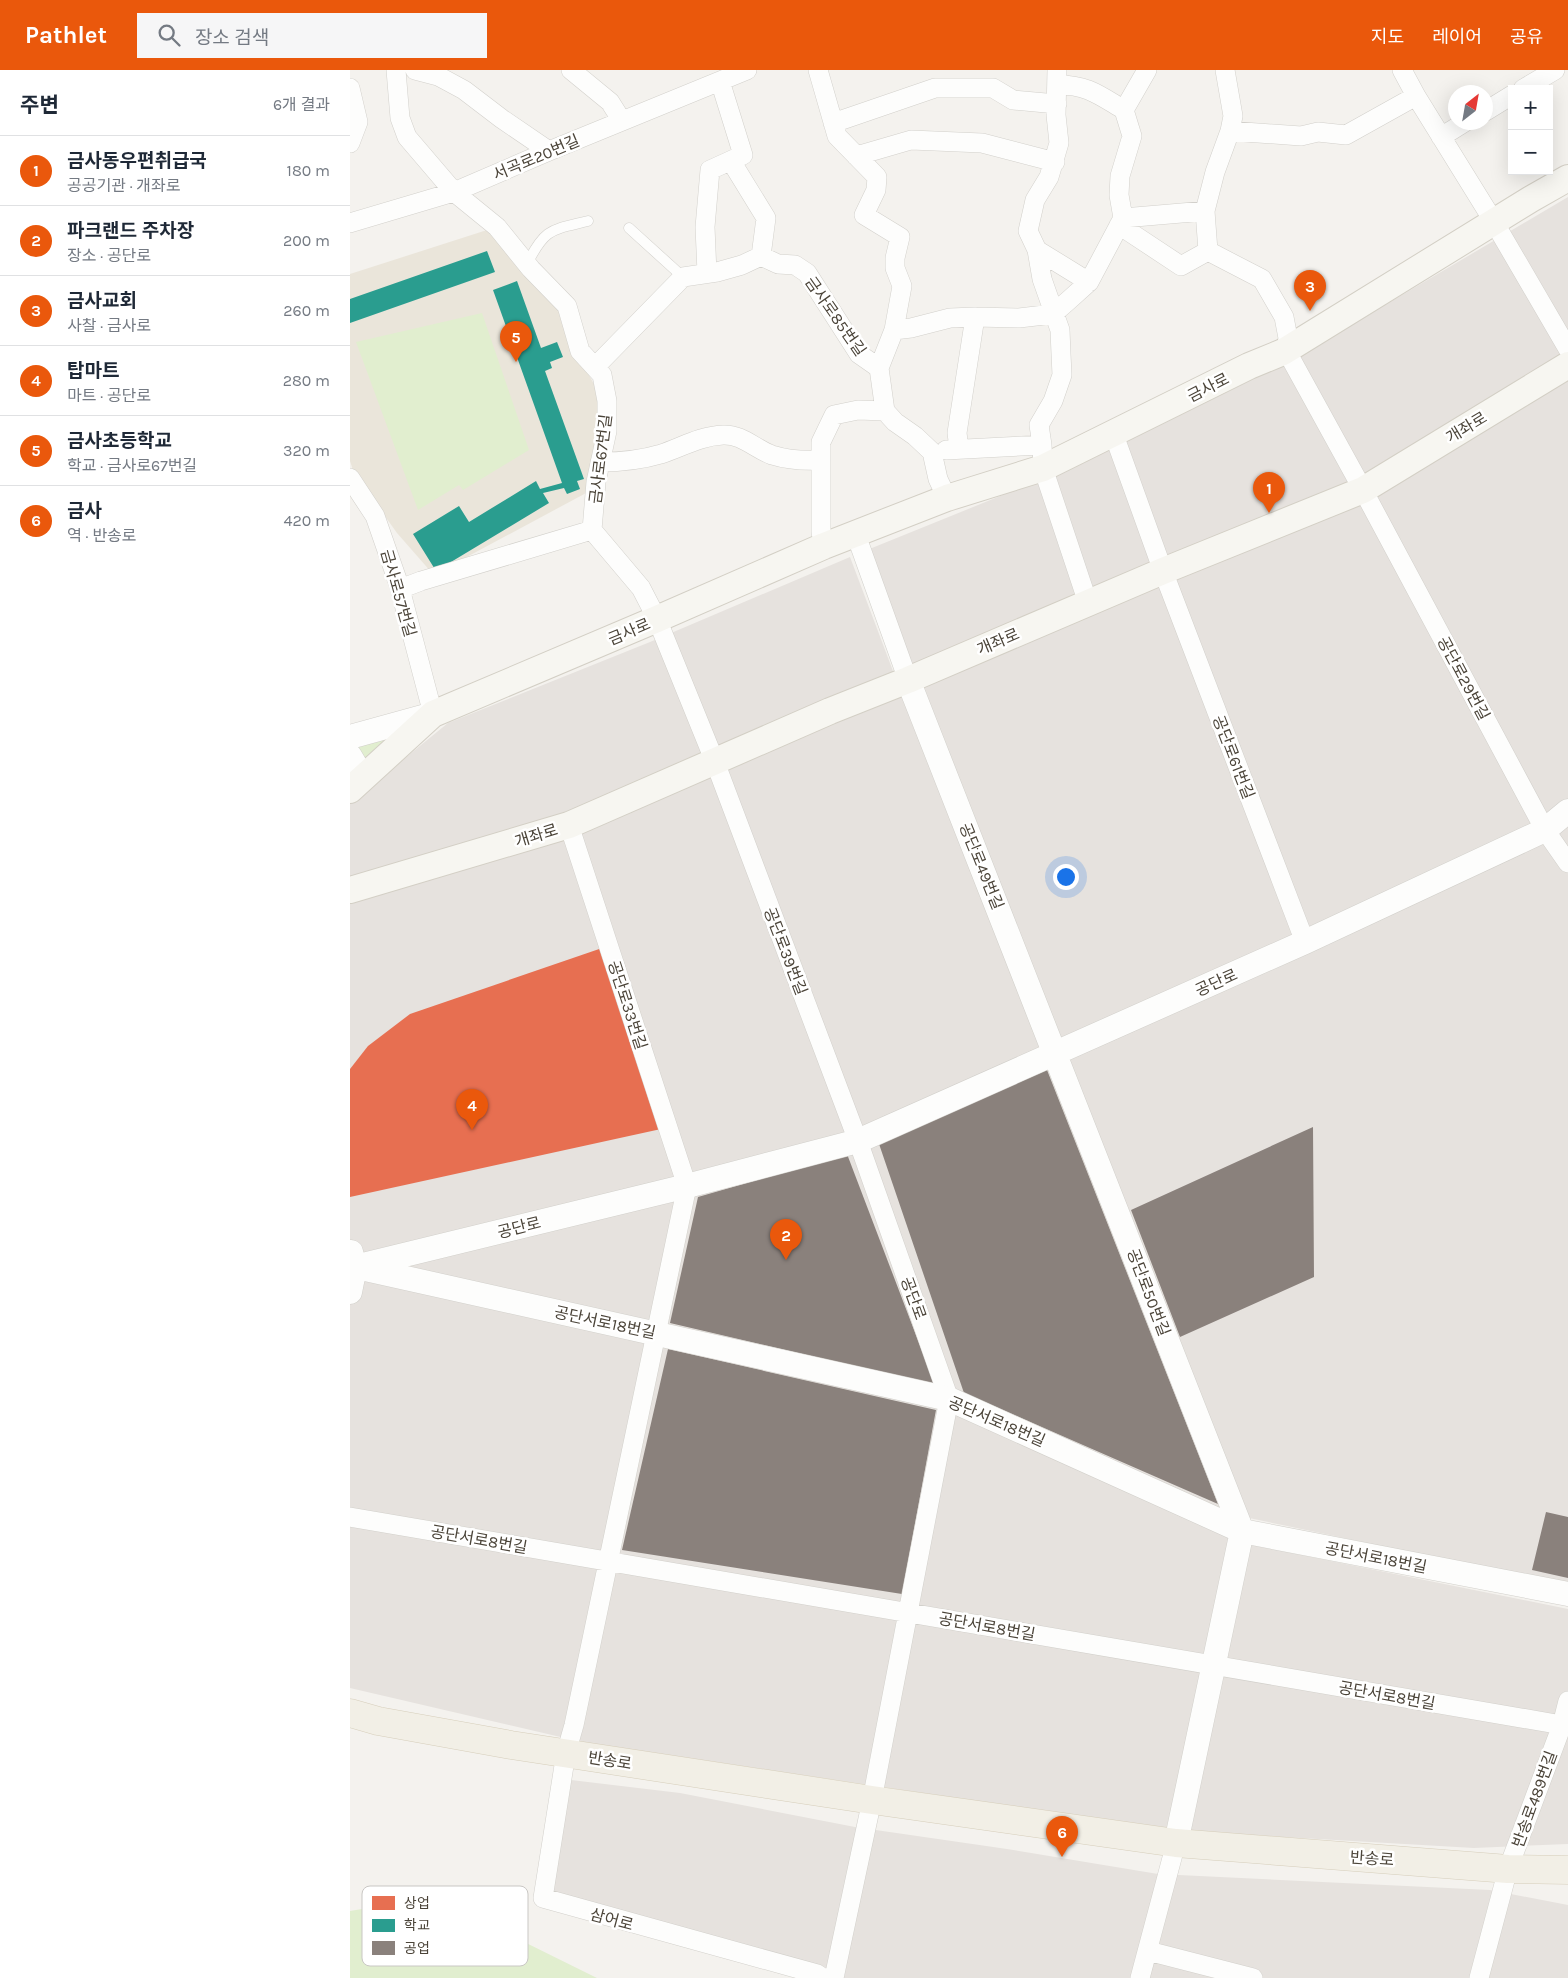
<!DOCTYPE html>
<html lang="ko">
<head>
<meta charset="utf-8">
<style>
  :root { --surface:#fff; --page:#f6f6f7; --text:#1f2937; --muted:#747a83; --line:#e0e1e3; --accent:#ea580c }
  body { margin:0; font-family:Karla,"Noto Sans KR",sans-serif; background:var(--page); color:var(--text) }
  .controls { position:absolute; right:15px; top:15px; display:grid; overflow:hidden; border-radius:0px; box-shadow:0 5px 20px #0002 }
  .controls button { width:45px; height:45px; display:grid; place-items:center; padding:0; border:0; border-bottom:1px solid var(--line); background:var(--surface); color:var(--text); font:25px sans-serif }
  .compass { position:absolute; left:1098px; top:15px; width:45px; height:45px; border-radius:50%; background:var(--surface); box-shadow:0 5px 20px #0002; rotate:31deg }
  .you { position:absolute; left:715px; top:806px; width:18px; height:18px; margin:-12px; border:4px solid #fff; border-radius:50%; background:#1a73e8; box-shadow:0 0 0 8px #1a73e833 }
  .badge { display:grid; place-items:center; width:32px; height:32px; border-radius:50%; background:var(--accent); color:#fff; font-size:16px; font-weight:700 }
  .pin { position:absolute; translate:-50% -41px; filter:drop-shadow(0 1px 2px #0008) }
  .pin::after { content:''; position:absolute; top:26px; width:18px; height:15px; background:inherit; clip-path:polygon(0 0,100% 0,50% 100%) }
  .list { margin:0; padding:0; list-style:none }
  h2 { display:flex; justify-content:space-between; align-items:center; height:65px; margin:0; padding:0 20px; font-size:21px }
  h2 small { font-size:16px; font-weight:400; color:var(--muted) }
  .list li { display:grid; grid-template-columns:32px 1fr auto; gap:15px; align-items:center; box-sizing:border-box; height:70px; padding:0 20px; border-top:1px solid var(--line) }
  .list b { display:block; font-size:19px; white-space:nowrap }
  .list p { margin:0; font-size:16px; white-space:nowrap; color:var(--muted) }
  .list em { font-size:16px; font-style:normal; color:var(--muted) }
  .icon { flex:none; width:28px; height:28px; fill:none; stroke:currentColor; stroke-width:2; stroke-linecap:round; stroke-linejoin:round }
  .map { position:relative; flex:none; width:1218px; height:1908px; overflow:hidden }
  header { display:flex; align-items:center; gap:30px; box-sizing:border-box; height:70px; padding:0 25px; background:var(--accent); color:#fff }
  header strong { font-size:24px }
  nav { display:flex; gap:28px; margin-inline-start:auto; font-size:18px }
  .search { width:350px; height:45px; background:var(--page); display:flex; align-items:center; gap:12px; box-sizing:border-box; padding:0 18px; border-radius:0px; color:var(--muted); font-size:19px }
  main { display:flex }
  aside { flex:1; background:var(--surface) }
  .map>svg:first-child { display:block }
  .industrial { fill:#e6e2de }
  .education { fill:#eae5da }
  .green { fill:#e1eecf }
  .shops { fill:#e76f51 }
  .schools { fill:#2a9d8f }
  .industry { fill:#8a817c }
  .lines { fill:none; stroke-linecap:round; stroke-linejoin:round }
  .service-casing { stroke:#d2d0cb; stroke-width:11 }
  .minor-casing { stroke:#d2d0cb; stroke-width:20 }
  .tertiary-casing { stroke:#d2d0cb; stroke-width:25 }
  .secondary-casing { stroke:#d3cfc5; stroke-width:28 }
  .primary-casing { stroke:#d6cebb; stroke-width:29 }
  .service { stroke:#fdfdfc; stroke-width:10 }
  .minor { stroke:#fdfdfc; stroke-width:19 }
  .tertiary { stroke:#fdfdfc; stroke-width:24 }
  .secondary { stroke:#f7f6f1; stroke-width:26 }
  .primary { stroke:#f2efe6; stroke-width:28 }
  .labels { text-anchor:middle; stroke-width:5; stroke-linejoin:round; paint-order:stroke }
  .street-label { font-size:16px; fill:#4b4439; stroke:#fff }
  .key { fill:#fff; stroke:#c9c7c4; stroke-width:1 }
  .key-label { font-size:14px; fill:#4b4439 }
</style>
</head>
<body>
<header>
<strong>Pathlet</strong>
<div class="search"><svg class="icon" aria-label="search" viewBox="0 0 24 24"><circle cx="10" cy="10" r="6"/><path d="M15 15l6 6"/></svg>장소 검색</div>
<nav><a>지도</a><a>레이어</a><a>공유</a></nav>
</header>
<main>
<aside>
<h2>주변<small>6개 결과</small></h2>
<ul class="list">
<li><span class="badge">1</span><div><b>금사동우편취급국</b><p>공공기관 · 개좌로</p></div><em>180 m</em></li>
<li><span class="badge">2</span><div><b>파크랜드 주차장</b><p>장소 · 공단로</p></div><em>200 m</em></li>
<li><span class="badge">3</span><div><b>금사교회</b><p>사찰 · 금사로</p></div><em>260 m</em></li>
<li><span class="badge">4</span><div><b>탑마트</b><p>마트 · 공단로</p></div><em>280 m</em></li>
<li><span class="badge">5</span><div><b>금사초등학교</b><p>학교 · 금사로67번길</p></div><em>320 m</em></li>
<li><span class="badge">6</span><div><b>금사</b><p>역 · 반송로</p></div><em>420 m</em></li>
</ul>
</aside>
<div class="map">
<svg width="1218" height="1908" viewBox="0 0 1218 1908">
  <rect width="100%" height="100%" fill="#f4f2ee"/>
  <path class="industrial" d="M1218 127V1515L899 1448 832 1288 772 1123 630 777 517 480 717 399 881 320 952 284Z
    M500 487 569 670 877 1443 622 1330 0 1187V733L98 653 300 572Z
    M0 1208 576 1330 896 1474 1218 1539V1774L1124 1778 849 1762 801 1757 232 1672 0 1618Z
    M221 1710 330 1723 505 1757 657 1779 808 1804 1140 1820 1218 1835V1908H486L203 1822Z"/>
  <path class="education" d="M137 160 211 242 233 295 248 321V358L238 422 100 496 82 503 47 463 4 403 0 391V204Z"/>
  <path class="green" d="M132 243 179 380 113 420 109 415 68 440 6 272Z
    M55 657 15 693 2 674Z
    M83 1827 247 1908H0V1841Z"/>
  <path class="shops" d="M255 877 311 1059 0 1127V999L18 976 60 944Z"/>
  <path class="schools" d="M137 181 145 202 0 253V229Z
    M167 211 191 278 207 272 213 287 200 292 202 298 195 301 234 409 227 411 230 419 217 424 214 418 193 423 199 433 86 501 63 464 109 436 119 452 186 411 190 419 212 413 143 220Z"/>
  <path class="industry" d="M697 1000 868 1434 614 1323 528 1071Z
    M963 1057 964 1207 830 1267 781 1140Z
    M497 1084 585 1315 320 1253 348 1127Z
    M318 1279 586 1340 552 1524 272 1480Z
    M1196 1442 1218 1447V1508L1182 1500Z"/>
  <g class="lines">
    <g class="service-casing">
      <path id="service" d="M279 158 333 207
        M177 194C195 158 201 160 238 151"/>
    </g>
    <g class="minor-casing">
      <path id="minor" d="M46 0 50 48 57 67 104 122 147 157 181 199 217 236 230 281 252 305 257 331V361L246 412 242 460 291 518 307 549 365 692 508 1071 599 1329 522 1730 484 1908
        M65 0 88 6 114 20 152 49 199 81
        M221 0 260 32 272 51
        M468 0 487 66 527 107 526 120 514 145 550 167 545 188V198L552 216 544 260
        M707 0 706 45 709 73 699 107 685 130 678 161 687 180 692 209 710 260 711 284 712 305 703 331 689 355 692 375 693 398 738 533
        M875 0 883 46 880 61 865 102 855 141 858 181 912 209 934 247 938 268 936 280 1013 420 1195 760 1218 793
        M1052 0 1066 26 1144 152 1218 279
        M0 18 8 52 0 73
        M1173 19 1205 0
        M774 40 797 0
        M1136 41 1162 25
        M483 53 585 18H643L663 30 707 34
        M880 61 951 66 968 62 996 65 1066 26
        M1091 67 1115 52
        M506 86 561 70 632 73 705 92
        M381 91 416 148 411 186
        M773 148 855 141
        M0 153 104 122 199 81 397 0
        M769 155 831 196 858 181
        M687 180 739 212
        M411 186 428 194 445 195 457 203 509 284 529 298 544 260 561 258 600 248 625 247 669 248 703 244 719 230 739 212 773 148 769 125 770 106 782 66 774 40C749 25 738 15 708 15
        M357 203 355 157 360 100 393 85 370 11
        M245 297 333 207 367 202 392 195 411 186
        M529 298 535 341 545 352 565 366 582 382 588 409 597 428
        M764 365 813 501 955 872
        M609 378 607 363 625 247
        M596 380 692 375
        M250 392C270 392 291 390 311 384 332 377 350 366 373 365 392 364 405 379 422 385 438 390 455 391 471 390
        M0 408 25 446 49 515 83 644
        M506 465 558 610
        M474 476 471 462V372L484 345 508 340 535 341
        M50 519 71 511 242 460
        M219 755 337 1116 224 1655 216 1683 193 1828 467 1904 473 1908
        M0 1447 1212 1655
        M798 1881 903 1908
        M790 1908 826 1773
        M1129 1908 1158 1799 1212 1655 1218 1631"/>
    </g>
    <g class="tertiary-casing">
      <path id="tertiary" d="M558 610 892 1461 826 1773
        M0 667 83 644
        M0 686 13 708
        M0 1196 5 1197 337 1116 508 1071 955 872 1195 760 1218 741
        M11 1198 599 1329 892 1461 1218 1524
        M0 1222 5 1197 1 1182"/>
    </g>
    <g class="secondary-casing">
      <path id="secondary" d="M0 720 83 644 307 549 474 476 597 428 693 398 899 296 933 282 1181 129 1218 108
        M0 820 219 755 480 641 558 610 813 501 1013 420 1218 295"/>
    </g>
    <g class="primary-casing">
      <path id="primary" d="M0 1643 28 1651 161 1675 522 1730 826 1773 1158 1799 1218 1800"/>
    </g>
    <use href="#service" class="service"/>
    <use href="#minor" class="minor"/>
    <use href="#tertiary" class="tertiary"/>
    <use href="#secondary" class="secondary"/>
    <use href="#primary" class="primary"/>
  </g>
  <g class="labels">
    <g class="street-label">
      <text transform="translate(186 87) rotate(-23)" y="6">서곡로20번길</text>
      <text transform="translate(486 246) rotate(55)" y="6">금사로85번길</text>
      <text transform="translate(858 317) rotate(-27)" y="6">금사로</text>
      <text transform="translate(1116 357) rotate(-31)" y="6">개좌로</text>
      <text transform="translate(250 389) rotate(-83)" y="6">금사로67번길</text>
      <text transform="translate(49 523) rotate(74)" y="6">금사로57번길</text>
      <text transform="translate(279 561) rotate(-23)" y="6">금사로</text>
      <text transform="translate(648 571) rotate(-23)" y="6">개좌로</text>
      <text transform="translate(1114 608) rotate(62)" y="6">공단로29번길</text>
      <text transform="translate(884 687) rotate(69)" y="6">공단로61번길</text>
      <text transform="translate(186 765) rotate(-17)" y="6">개좌로</text>
      <text transform="translate(632 796) rotate(68)" y="6">공단로49번길</text>
      <text transform="translate(436 881) rotate(69)" y="6">공단로39번길</text>
      <text transform="translate(866 912) rotate(-24)" y="6">공단로</text>
      <text transform="translate(278 935) rotate(72)" y="6">공단로33번길</text>
      <text transform="translate(169 1157) rotate(-14)" y="6">공단로</text>
      <text transform="translate(799 1222) rotate(69)" y="6">공단로50번길</text>
      <text transform="translate(564 1228) rotate(70)" y="6">공단로</text>
      <text transform="translate(255 1252) rotate(12)" y="6">공단서로18번길</text>
      <text transform="translate(647 1351) rotate(23)" y="6">공단서로18번길</text>
      <text transform="translate(129 1469) rotate(10)" y="6">공단서로8번길</text>
      <text transform="translate(1026 1487) rotate(11)" y="6">공단서로18번길</text>
      <text transform="translate(637 1556) rotate(10)" y="6">공단서로8번길</text>
      <text transform="translate(1037 1625) rotate(10)" y="6">공단서로8번길</text>
      <text transform="translate(260 1690) rotate(9)" y="6">반송로</text>
      <text transform="translate(1184 1729) rotate(-70)" y="6">반송로489번길</text>
      <text transform="translate(1022 1788) rotate(4)" y="6">반송로</text>
      <text transform="translate(262 1849) rotate(15)" y="6">삼어로</text>
    </g>
  </g>
  <rect x="12" y="1816" width="166" height="80" rx="8" class="key"/>
  <rect x="22" y="1826" width="23" height="14" fill="#e76f51"/>
  <rect x="22" y="1849" width="23" height="13" fill="#2a9d8f"/>
  <rect x="22" y="1871" width="23" height="14" fill="#8a817c"/>
  <g class="key-label">
    <text x="54" y="1838">상업</text>
    <text x="54" y="1860">학교</text>
    <text x="54" y="1883">공업</text>
  </g>
</svg>
<div class="controls">
<button>+</button>
<button>−</button>
</div>
<svg class="compass" viewBox="-18 -18 36 36"><path d="M0-13l5 13h-10z" fill="#e53935"/><path d="M0 13l5-13h-10z" fill="#747a83"/></svg>
<div class="you"></div>
<div class="pin badge" style="left:919px;top:443px">1</div>
<div class="pin badge" style="left:436px;top:1190px">2</div>
<div class="pin badge" style="left:960px;top:241px">3</div>
<div class="pin badge" style="left:122px;top:1060px">4</div>
<div class="pin badge" style="left:166px;top:292px">5</div>
<div class="pin badge" style="left:712px;top:1787px">6</div>
</div>
</main>
</body>
</html>
